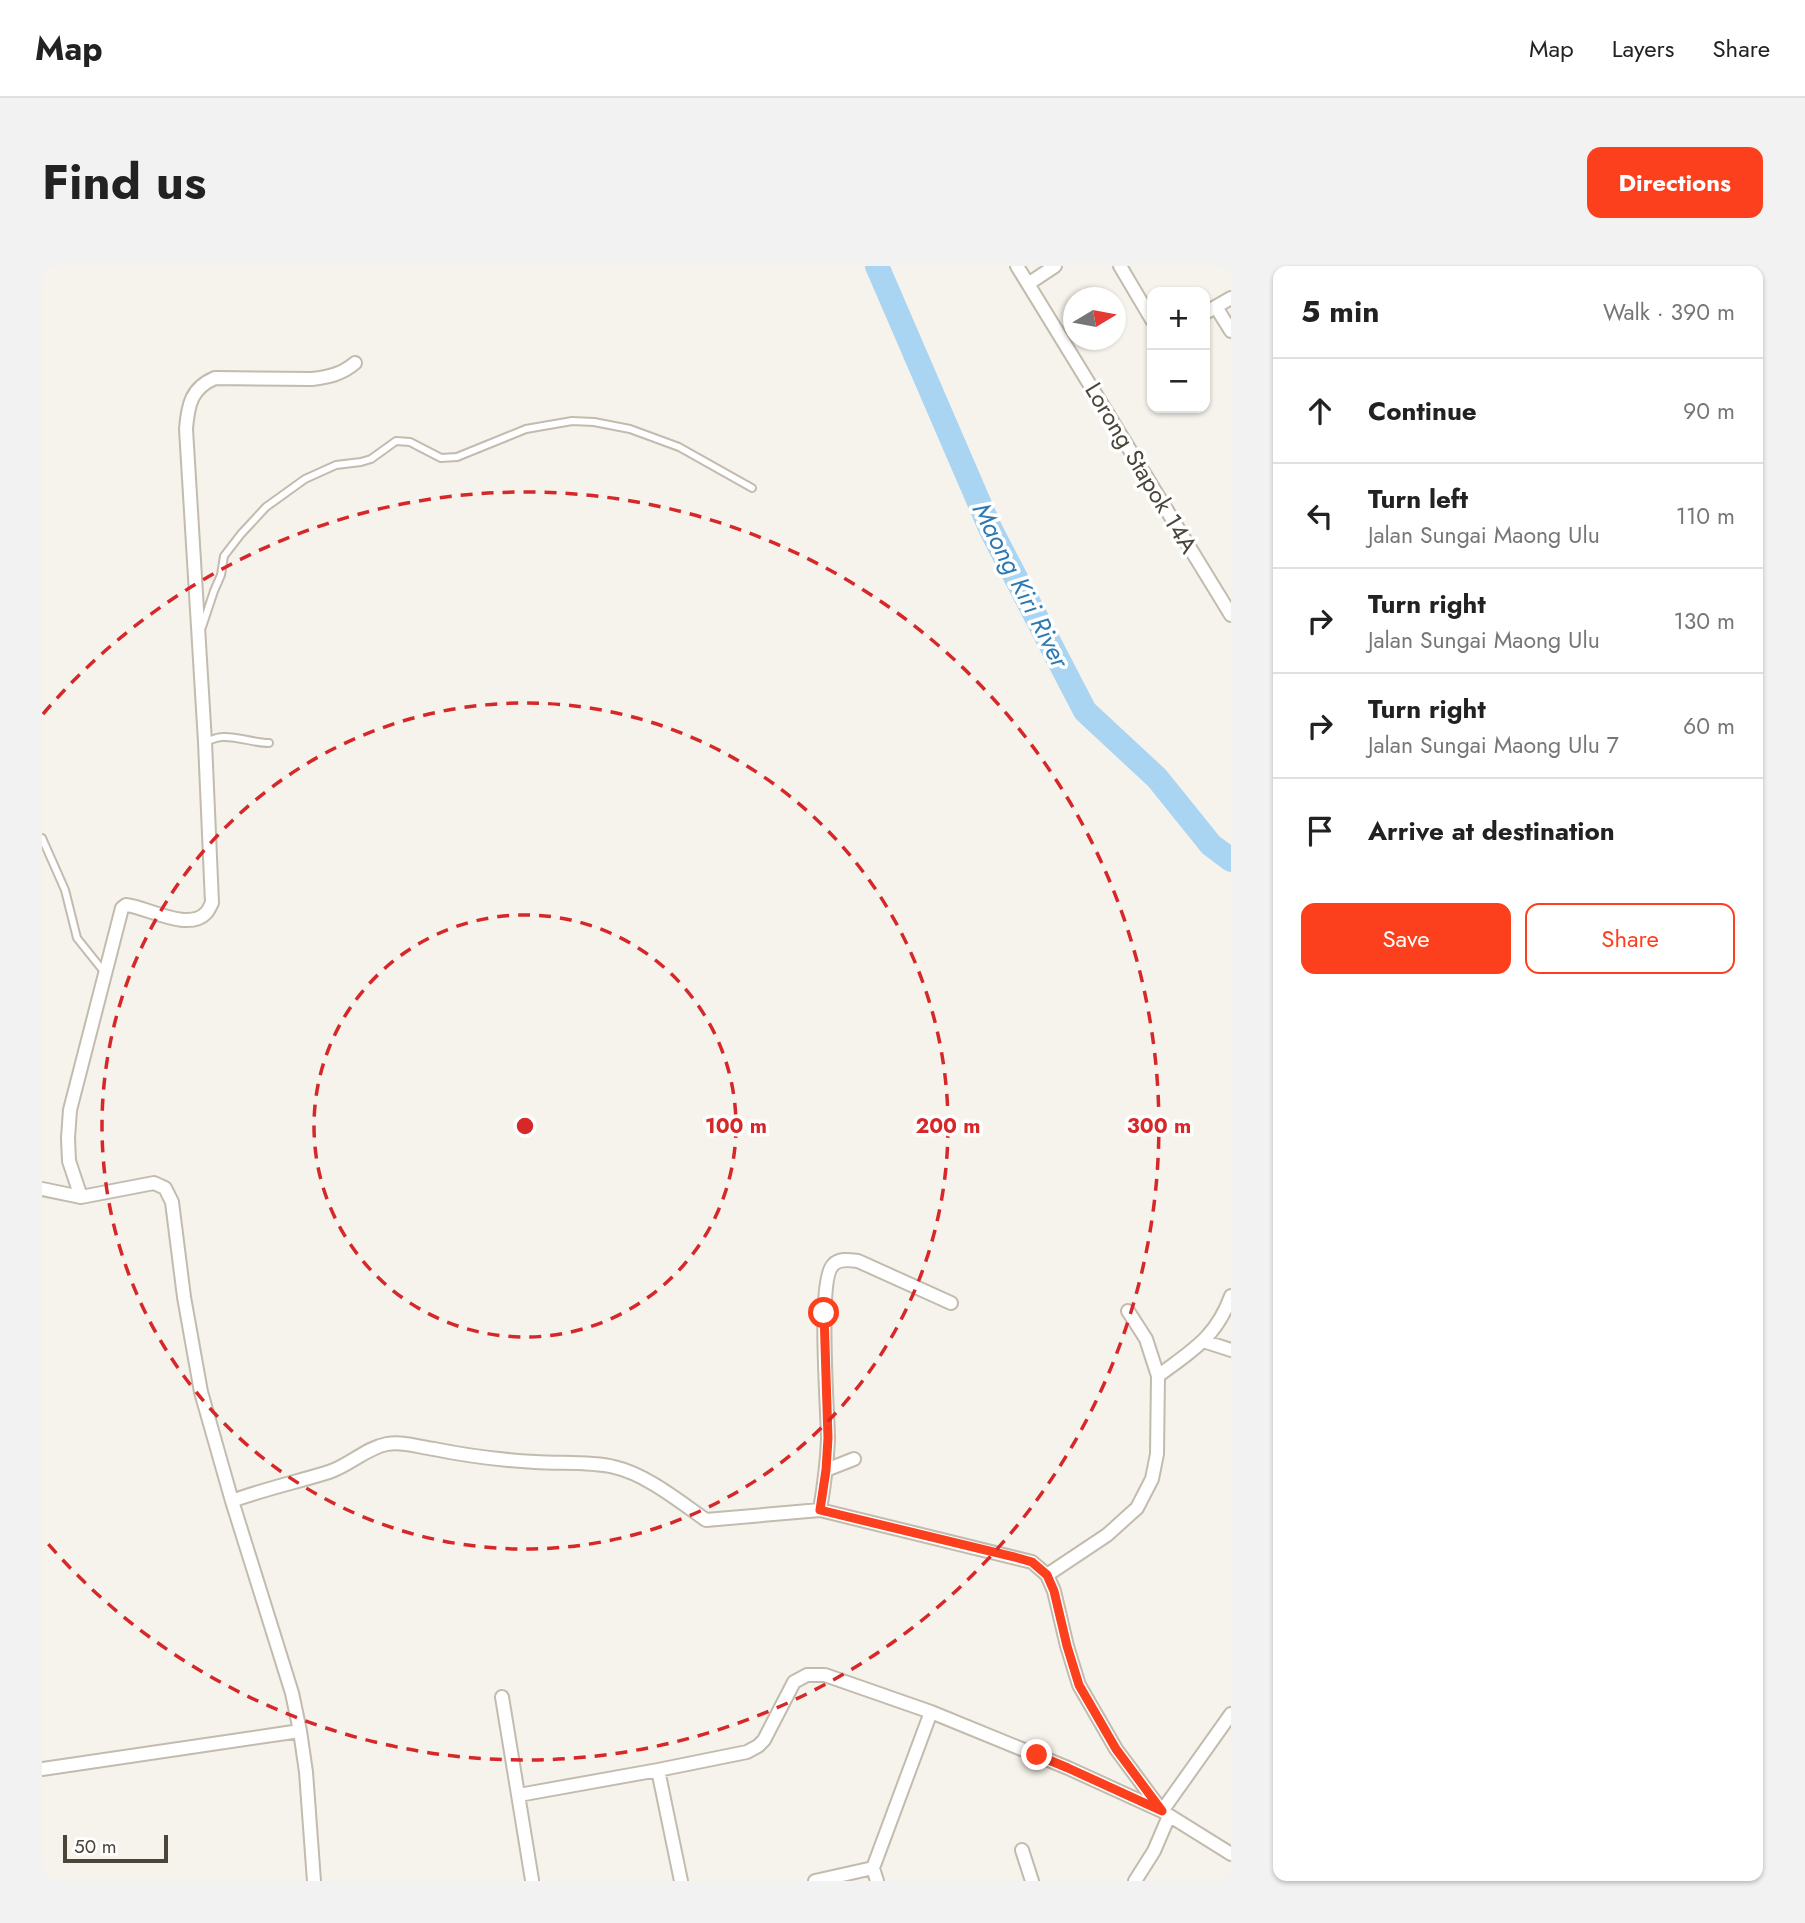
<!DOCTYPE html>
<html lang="en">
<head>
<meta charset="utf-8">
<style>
  :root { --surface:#fff; --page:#f2f2f2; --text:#222; --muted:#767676; --line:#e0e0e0; --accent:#fc3f1d }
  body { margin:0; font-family:Jost,sans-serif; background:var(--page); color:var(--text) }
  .controls { position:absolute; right:21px; top:21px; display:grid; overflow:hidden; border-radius:14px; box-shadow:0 2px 5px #0004 }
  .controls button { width:63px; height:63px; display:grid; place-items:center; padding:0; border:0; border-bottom:2px solid var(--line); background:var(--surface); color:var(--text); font:35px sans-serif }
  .compass { position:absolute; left:1021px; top:21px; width:63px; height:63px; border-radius:50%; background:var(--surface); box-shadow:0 2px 5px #0004; rotate:80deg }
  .scale { position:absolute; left:21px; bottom:18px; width:105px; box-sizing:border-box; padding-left:7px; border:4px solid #4b4439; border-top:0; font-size:19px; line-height:24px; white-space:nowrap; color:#4b4439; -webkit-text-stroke:5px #fff; paint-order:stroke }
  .stop { position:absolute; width:21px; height:21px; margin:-16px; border:5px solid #fc3f1d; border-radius:50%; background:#fff }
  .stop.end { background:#fc3f1d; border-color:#fff; box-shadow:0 2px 7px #0008 }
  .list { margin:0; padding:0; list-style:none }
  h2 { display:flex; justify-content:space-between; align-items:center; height:91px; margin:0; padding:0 28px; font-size:30px }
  h2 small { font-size:23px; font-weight:400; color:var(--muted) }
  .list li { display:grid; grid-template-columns:46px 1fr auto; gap:21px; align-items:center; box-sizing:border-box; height:105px; padding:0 28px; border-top:2px solid var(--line) }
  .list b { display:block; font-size:26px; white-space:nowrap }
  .list p { margin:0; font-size:23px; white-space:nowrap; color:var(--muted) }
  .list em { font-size:23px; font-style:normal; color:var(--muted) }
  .actions { display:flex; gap:14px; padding:21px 28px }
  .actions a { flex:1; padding:16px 0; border:2px solid var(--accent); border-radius:14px; text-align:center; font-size:24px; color:var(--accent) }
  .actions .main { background:var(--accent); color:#fff }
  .icon { flex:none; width:38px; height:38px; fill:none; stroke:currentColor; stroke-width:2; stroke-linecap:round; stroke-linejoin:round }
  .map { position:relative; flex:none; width:1189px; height:1615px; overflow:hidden; border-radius:14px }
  header { display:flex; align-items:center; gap:42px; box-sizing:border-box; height:98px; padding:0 35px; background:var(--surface); border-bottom:2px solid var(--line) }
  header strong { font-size:33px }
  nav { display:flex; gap:38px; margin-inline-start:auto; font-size:24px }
  .intro { display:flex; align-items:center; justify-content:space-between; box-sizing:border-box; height:168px; padding:0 42px }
  h1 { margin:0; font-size:49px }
  .button { padding:18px 32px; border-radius:14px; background:var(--accent); color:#fff; font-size:24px; font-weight:700 }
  main { display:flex; gap:42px; padding:0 42px }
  aside { flex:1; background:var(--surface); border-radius:14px; box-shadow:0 2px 5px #0004 }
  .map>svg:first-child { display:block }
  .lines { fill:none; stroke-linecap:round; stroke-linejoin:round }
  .river { stroke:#a9d4f2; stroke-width:24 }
  .lane-casing { stroke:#c2bbae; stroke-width:10 }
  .street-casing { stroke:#c2bbae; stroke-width:16 }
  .lane { stroke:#fff; stroke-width:6 }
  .street { stroke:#fff; stroke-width:12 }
  .route { stroke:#fc3f1d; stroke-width:9 }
  .ring { fill:none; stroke:#d62828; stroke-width:3.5; stroke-dasharray:12 9 }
  .labels { text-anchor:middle; stroke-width:7; stroke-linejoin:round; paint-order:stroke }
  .street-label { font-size:24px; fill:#4b4439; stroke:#fff }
  .water-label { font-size:26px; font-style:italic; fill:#2e7ab2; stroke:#fff }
  .centre { fill:#d62828; stroke:#fff; stroke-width:3.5 }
  .ring-label { font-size:21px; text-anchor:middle; font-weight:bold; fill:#d62828; stroke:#fff; stroke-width:7; stroke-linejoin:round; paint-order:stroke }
</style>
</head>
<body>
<header>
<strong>Map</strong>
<nav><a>Map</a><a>Layers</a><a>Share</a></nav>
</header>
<div class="intro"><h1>Find us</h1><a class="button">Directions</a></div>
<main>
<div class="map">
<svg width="1189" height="1615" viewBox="0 0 1189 1615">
  <rect width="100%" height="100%" fill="#f6f3ec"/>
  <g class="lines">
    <path class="river" d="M835 0 949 264 1043 445 1115 512 1169 579 1189 594"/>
    <g class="lane-casing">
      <path id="lane" d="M160 361 172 325 179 309 182 290 199 268 224 241 263 213 294 199 319 196 329 193 354 175 368 176 399 192 415 191 484 163 530 155 552 156 588 163 637 181 710 222
        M163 476C169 474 175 471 180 471 196 470 211 477 227 477
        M0 572 23 624 35 672 63 707"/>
    </g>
    <g class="street-casing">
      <path id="street" d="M975 0 1189 349
        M1078 0 1110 54
        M986 18 1013 0
        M1174 41 1189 65
        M1163 47 1189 32
        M0 923 39 931 112 917 123 922 130 936 142 1031 159 1126 190 1235 250 1427 258 1465 264 1506 272 1615
        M39 931 27 895 26 872 28 844 80 642 84 639C105 641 146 666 164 647 167 644 168 640 170 637L163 476 144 163C146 139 149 122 173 112L270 113C287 111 300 108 313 97
        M1161 1075 1189 1084
        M1116 1110C1149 1085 1174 1072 1189 1030
        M784 1204 812 1193
        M190 1235C222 1223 255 1216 287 1206 308 1199 324 1182 345 1178 360 1175 377 1181 392 1183 426 1190 458 1194 493 1196 519 1198 546 1195 572 1201 604 1208 638 1236 664 1254L778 1244 990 1296 1005 1309 1012 1325 1025 1380 1037 1419 1074 1483 1120 1545 1189 1588
        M778 1244C782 1220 785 1198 786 1174 786 1145 775 1014 791 999 797 992 808 994 816 995L909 1037
        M1005 1309 1065 1269 1095 1242 1110 1213 1115 1188 1116 1110 1104 1073 1086 1045
        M460 1431 490 1614
        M889 1446 1026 1502 1120 1545 1189 1448
        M0 1503 258 1465
        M616 1504 639 1615
        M477 1529 616 1504 705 1486 716 1480 722 1474 752 1416 765 1409H783L889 1446 831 1602 835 1615
        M980 1584 990 1615
        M773 1615 831 1602
        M1093 1615 1112 1585 1127 1550"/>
    </g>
    <use href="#lane" class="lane"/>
    <use href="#street" class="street"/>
  </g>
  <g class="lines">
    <path class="route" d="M782 1047 786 1172 784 1204 778 1244 976 1292 990 1296 1005 1309 1012 1325 1025 1380 1037 1419 1074 1483 1120 1545 1026 1502 995 1489"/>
  </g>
  <g class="ring">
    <circle cx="483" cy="860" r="211"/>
    <circle cx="483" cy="860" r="423"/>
    <path d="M1 448A634 634 0 1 1 1 1272"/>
  </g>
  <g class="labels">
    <g class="street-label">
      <text transform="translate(1099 202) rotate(59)" y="8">Lorong Stapok 14A</text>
    </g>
    <g class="water-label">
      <text transform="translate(979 319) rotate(63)" y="9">Maong Kiri River</text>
    </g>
  </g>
  <circle cx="483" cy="860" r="10" class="centre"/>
  <g class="ring-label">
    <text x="694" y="867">100 m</text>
    <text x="906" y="867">200 m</text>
    <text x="1117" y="867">300 m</text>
  </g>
</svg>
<div class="controls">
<button>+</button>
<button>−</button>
</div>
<svg class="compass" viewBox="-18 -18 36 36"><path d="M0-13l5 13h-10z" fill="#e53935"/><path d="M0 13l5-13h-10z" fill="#767676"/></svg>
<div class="scale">50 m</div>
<div class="stop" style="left:782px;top:1047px"></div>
<div class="stop end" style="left:995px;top:1489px"></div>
</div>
<aside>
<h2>5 min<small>Walk · 390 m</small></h2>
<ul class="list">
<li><svg class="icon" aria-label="ahead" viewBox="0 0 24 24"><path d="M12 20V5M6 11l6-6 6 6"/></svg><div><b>Continue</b></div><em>90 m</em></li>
<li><svg class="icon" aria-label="left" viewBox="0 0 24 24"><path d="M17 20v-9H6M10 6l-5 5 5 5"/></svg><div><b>Turn left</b><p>Jalan Sungai Maong Ulu</p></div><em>110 m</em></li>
<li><svg class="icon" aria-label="right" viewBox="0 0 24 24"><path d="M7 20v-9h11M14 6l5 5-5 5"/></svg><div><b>Turn right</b><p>Jalan Sungai Maong Ulu</p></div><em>130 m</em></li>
<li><svg class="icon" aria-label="right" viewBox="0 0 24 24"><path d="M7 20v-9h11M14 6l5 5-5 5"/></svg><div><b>Turn right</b><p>Jalan Sungai Maong Ulu 7</p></div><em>60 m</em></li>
<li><svg class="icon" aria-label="arrive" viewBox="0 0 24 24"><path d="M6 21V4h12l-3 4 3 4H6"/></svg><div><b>Arrive at destination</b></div></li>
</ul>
<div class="actions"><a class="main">Save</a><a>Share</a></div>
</aside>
</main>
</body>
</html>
